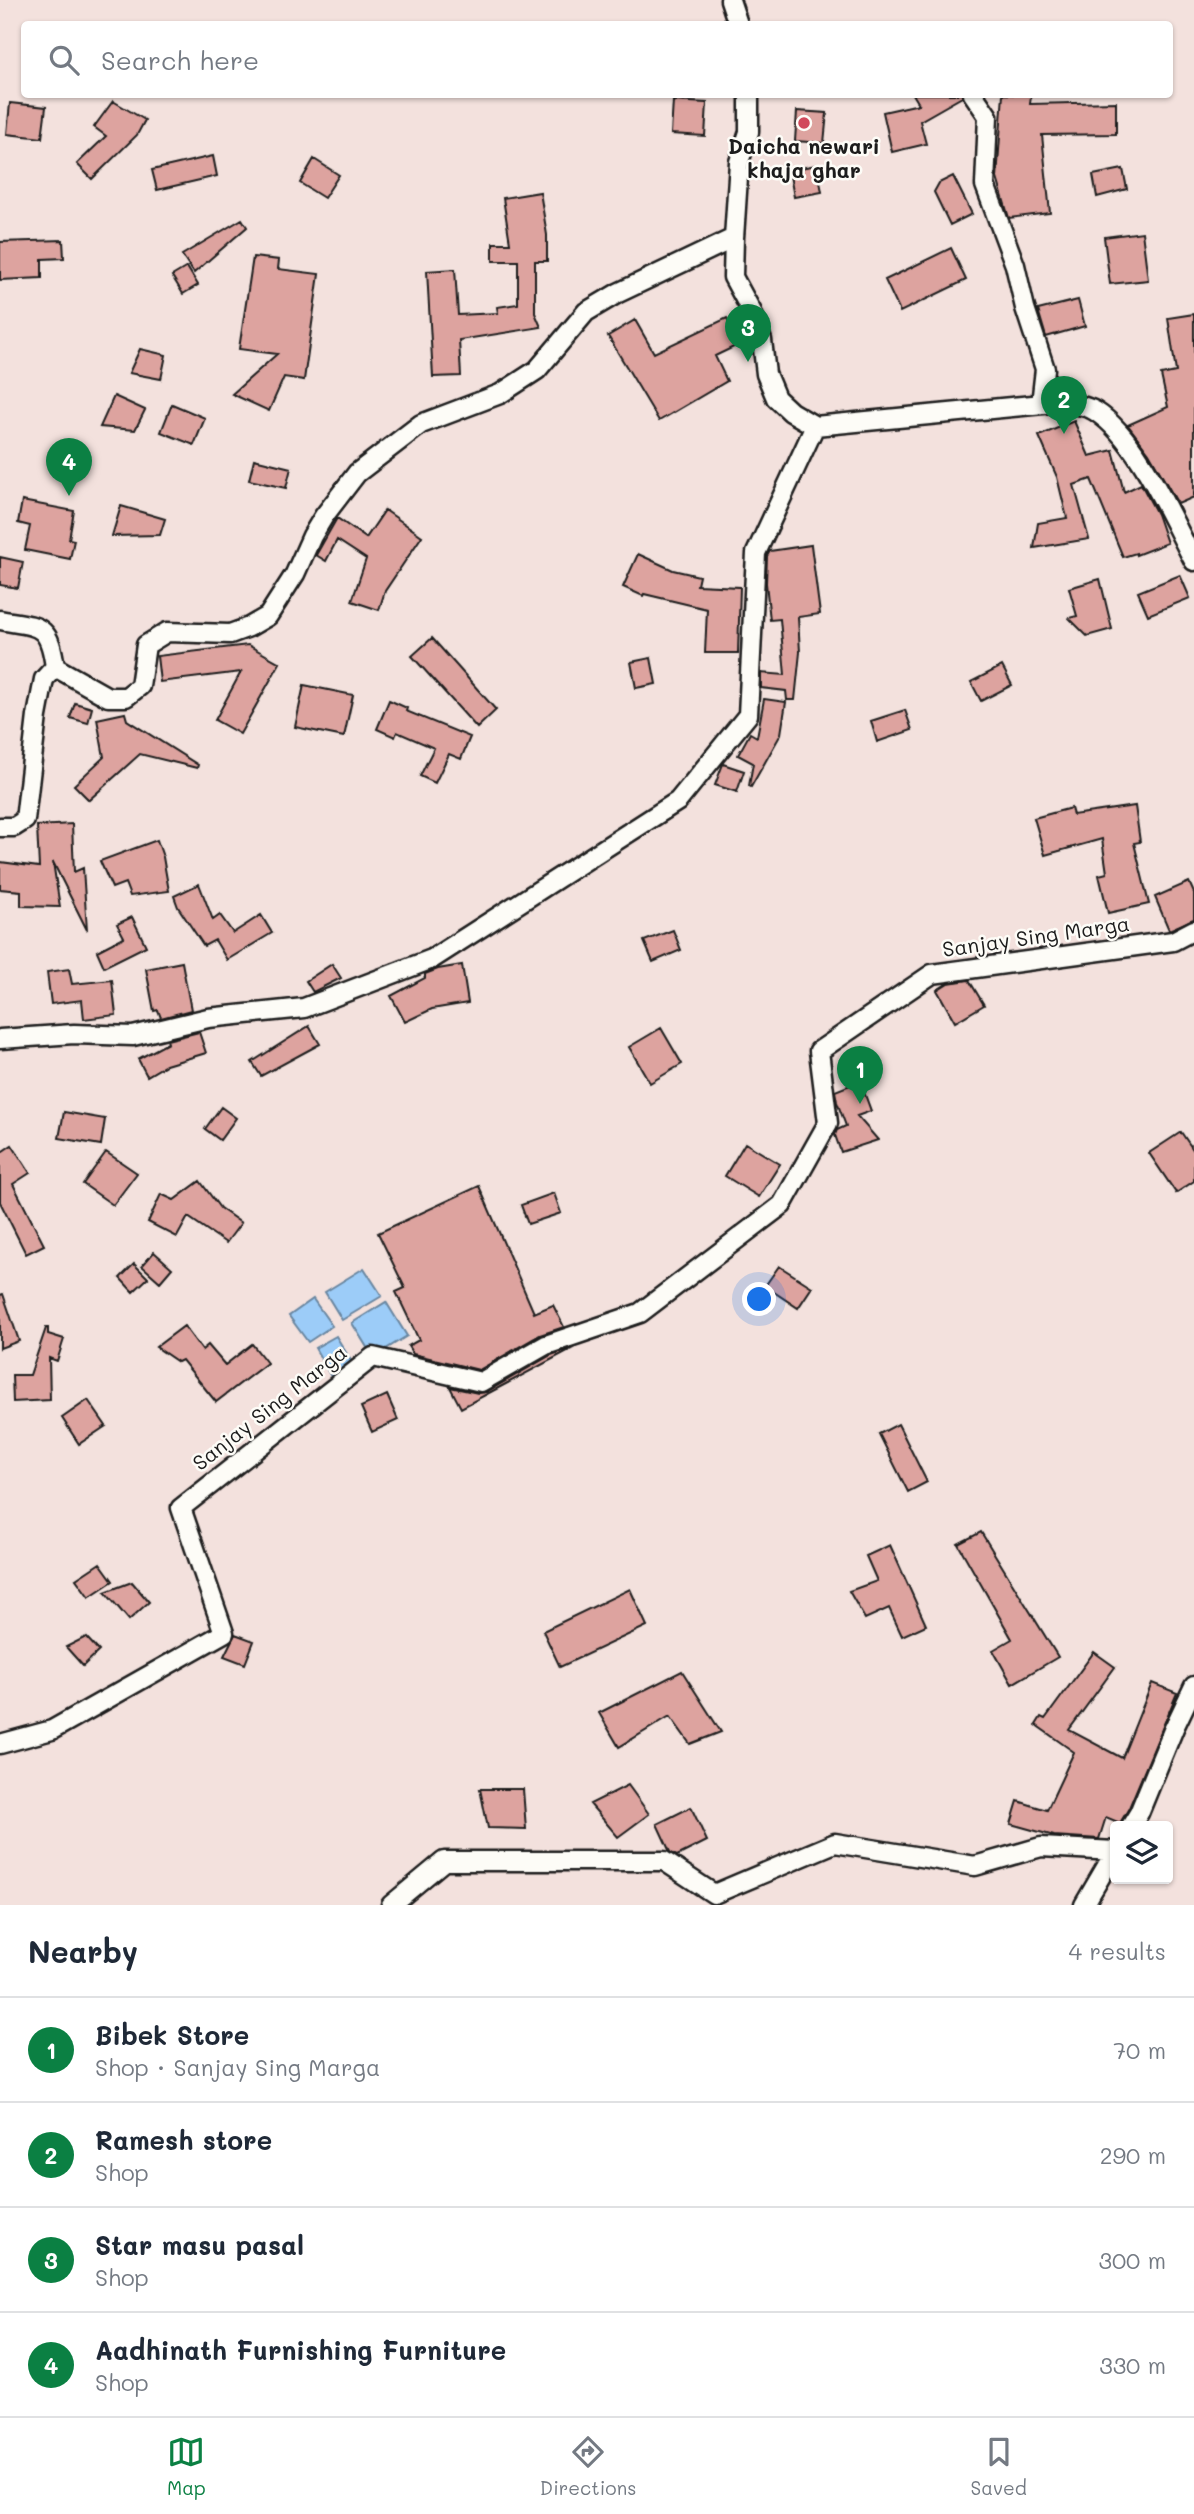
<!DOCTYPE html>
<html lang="en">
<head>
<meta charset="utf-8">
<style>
  :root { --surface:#fff; --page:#f2f2f3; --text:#1f2937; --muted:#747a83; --line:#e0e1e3; --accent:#0b8043 }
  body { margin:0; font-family:Mali,sans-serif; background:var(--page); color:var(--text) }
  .controls { position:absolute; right:21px; bottom:21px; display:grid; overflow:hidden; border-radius:7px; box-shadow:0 2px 5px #0004 }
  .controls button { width:63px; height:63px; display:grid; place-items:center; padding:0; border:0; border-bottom:2px solid var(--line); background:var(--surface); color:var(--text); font:35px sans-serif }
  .you { position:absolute; left:760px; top:1300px; width:24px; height:24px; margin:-18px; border:5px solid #fff; border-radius:50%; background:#1a73e8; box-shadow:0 0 0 10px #1a73e833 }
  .badge { display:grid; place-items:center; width:46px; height:46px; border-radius:50%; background:var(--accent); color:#fff; font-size:23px; font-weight:700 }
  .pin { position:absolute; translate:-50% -58px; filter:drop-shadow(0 2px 4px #0008) }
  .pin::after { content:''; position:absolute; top:37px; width:24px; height:21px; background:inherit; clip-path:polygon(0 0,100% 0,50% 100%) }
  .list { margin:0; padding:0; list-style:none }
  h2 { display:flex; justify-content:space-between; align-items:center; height:91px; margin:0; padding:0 28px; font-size:30px }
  h2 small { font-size:23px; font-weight:400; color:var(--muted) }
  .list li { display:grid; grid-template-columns:46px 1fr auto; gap:21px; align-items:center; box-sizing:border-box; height:105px; padding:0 28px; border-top:2px solid var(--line) }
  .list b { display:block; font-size:26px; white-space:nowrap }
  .list p { margin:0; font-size:23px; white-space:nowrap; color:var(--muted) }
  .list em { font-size:23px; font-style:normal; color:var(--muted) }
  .icon { flex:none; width:38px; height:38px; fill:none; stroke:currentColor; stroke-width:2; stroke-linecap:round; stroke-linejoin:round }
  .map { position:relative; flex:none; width:1194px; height:1905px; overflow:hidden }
  .search { position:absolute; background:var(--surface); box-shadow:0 2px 5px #0004; left:21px; right:21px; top:21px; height:77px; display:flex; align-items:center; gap:18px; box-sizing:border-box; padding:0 24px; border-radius:7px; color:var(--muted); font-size:26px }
  .sheet { height:511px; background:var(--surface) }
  nav { display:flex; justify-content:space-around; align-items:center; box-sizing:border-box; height:98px; border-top:2px solid var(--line); background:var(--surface); font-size:19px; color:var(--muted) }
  nav a { display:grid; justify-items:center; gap:4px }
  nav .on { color:var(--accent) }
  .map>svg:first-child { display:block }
  .water { fill:#9cccf8; stroke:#6986a0; stroke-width:2 }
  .building { fill:#dda39f; stroke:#1c1c1c; stroke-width:2 }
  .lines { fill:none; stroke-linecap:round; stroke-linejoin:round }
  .street-casing { stroke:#1c1c1c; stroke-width:23 }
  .street { stroke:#fdfcf7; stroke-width:18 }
  .poi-dot { fill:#d1495b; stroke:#fdfcf7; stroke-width:2.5 }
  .labels { text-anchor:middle; stroke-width:5; stroke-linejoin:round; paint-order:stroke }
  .poi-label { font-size:21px; font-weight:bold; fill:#1c1c1c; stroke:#fdfcf7 }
  .street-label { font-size:21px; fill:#1c1c1c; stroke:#fdfcf7 }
</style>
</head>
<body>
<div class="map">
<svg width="1194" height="1905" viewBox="0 0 1194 1905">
  <rect width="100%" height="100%" fill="#f3e1dd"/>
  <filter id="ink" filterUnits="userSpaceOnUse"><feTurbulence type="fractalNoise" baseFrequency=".0143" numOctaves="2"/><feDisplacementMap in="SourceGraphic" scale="14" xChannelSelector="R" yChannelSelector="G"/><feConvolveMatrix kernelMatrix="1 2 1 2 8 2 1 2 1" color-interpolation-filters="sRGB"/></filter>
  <g filter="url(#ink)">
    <path class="water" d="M364 1268 382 1296 342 1320 325 1292Z
      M313 1299 332 1326 308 1342 289 1316Z
      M386 1302 407 1336 373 1357 352 1323Z
      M336 1336 356 1369 334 1382 315 1348Z"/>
    <path class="building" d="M913 94H962V97L920 121 926 144 892 152 883 112 919 104Z
      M1003 94 1031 95 1030 104 1116 102V134L1042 135 1050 213 1009 218 997 178Z
      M113 101 145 120 137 135 92 179 77 164 106 136 94 127Z
      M673 101 707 103 705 136 671 134Z
      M10 103 46 107 42 138 7 134Z
      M797 111 827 113 824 143 795 141Z
      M213 156 217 176 157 190 152 170Z
      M314 159 339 175 324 198 300 183Z
      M817 165 822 192 794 197 789 170Z
      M1123 169 1127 189 1097 197 1093 175Z
      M953 176 972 214 950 225 934 192 939 183Z
      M540 192 547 235V261H535V313L541 327 459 340 461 376 433 377 427 271 455 269 458 315 498 313 497 307 518 304V261H493V243H510L503 198Z
      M242 219 247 227 194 273 182 255Z
      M1142 232 1148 280 1110 284 1104 237Z
      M63 240 64 258 42 259V278L0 280V242Z
      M951 248 966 280 900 312 885 280Z
      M253 257 279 260 278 269 319 274 304 380 284 377 269 411 232 394 277 354 239 349Z
      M187 267 198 285 183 294 172 276Z
      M1078 300 1085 326 1046 337 1038 310Z
      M1194 314V497L1178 504 1149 453 1128 425 1168 407 1161 375 1176 372 1168 318Z
      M727 318 740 344 715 356 727 381 659 421 608 336 635 320 654 353Z
      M140 349 166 355 161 379 129 373Z
      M114 396 145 410 135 430 100 427Z
      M172 404 205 418 194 445 161 432Z
      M1074 421 1089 456 1113 450 1124 492 1141 484 1157 514 1167 543 1136 555V553L1123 557 1091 479 1074 485 1089 539 1034 548 1038 523 1067 518 1057 477 1039 436Z
      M254 459 291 468 286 488 249 480Z
      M22 501 74 511 69 539 74 540 70 559 25 550 30 526 18 523Z
      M121 506 165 519 160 535 112 536Z
      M385 510 422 536 385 591 379 610 352 601 366 559 337 540 326 561 316 555 337 518 366 538Z
      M811 545 820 614 798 617 800 652 795 700H787L786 691 761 688V673L785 675 780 619 770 620 766 583 767 556 770 551Z
      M638 554 673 570 699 576 697 585 740 587 738 653H705L707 609 644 594 643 596 623 587Z
      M0 557 23 562 18 588 0 585Z
      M1180 575 1190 598 1148 615 1138 592Z
      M1100 579 1112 629 1087 636 1069 618 1077 616 1069 588Z
      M432 638 496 710 477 728 412 656Z
      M248 645 280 663 240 734 215 720 241 672 160 682 157 656Z
      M651 658 656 684 636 688 631 662Z
      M1002 666 1012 685 981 701 971 682Z
      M304 685 353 695 344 737 295 727Z
      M764 699 786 702 781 734 751 787 749 786 753 763 738 755 750 733 757 737Z
      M389 700 407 708 406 711 470 737 461 759 449 754 435 783 420 776 434 748 397 732 395 737 377 729Z
      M75 703 92 708 88 723 70 718Z
      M905 710 912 730 877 742 871 721Z
      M125 713 127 720 198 765 197 768 140 754 89 800 74 785 104 757 97 719Z
      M723 764 744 771 737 792 715 785Z
      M1135 806 1140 842 1134 843 1149 904 1108 913 1099 875 1107 873 1102 839 1045 855 1034 818 1071 808 1073 815Z
      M72 824 74 872 83 868 87 930 53 862 60 907 21 906V891L0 889V862L39 867 37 826Z
      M157 840 163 857 169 891 130 896 125 883 112 888 100 861Z
      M1189 882 1194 893V919L1169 930 1155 897Z
      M199 884 213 920 220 915 233 933 261 915 272 933 227 960 215 940 204 946 178 907 174 896Z
      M132 917 146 946 104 967 97 951 124 937 117 924Z
      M673 930 681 950 653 962 644 941Z
      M182 962 191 1010 161 1018 158 1010 154 1011 146 969Z
      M332 964 341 978 313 992 306 981Z
      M462 965 468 1003 432 1009 405 1022 391 996 425 978V974L438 969Z
      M69 969 72 984 112 980 116 1015 84 1019 82 1000 51 1004 47 972Z
      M969 980 984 1005 955 1022 937 990 948 983Z
      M309 1026 320 1044 261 1076 252 1062Z
      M661 1028 682 1064 650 1083 629 1047Z
      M199 1032 206 1053 166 1065 147 1076 138 1059 168 1043 167 1040Z
      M860 1081 871 1111 857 1116 878 1140 841 1152 835 1135 837 1130 846 1126 837 1102 835 1091Z
      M221 1107 236 1118 220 1140 205 1129Z
      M64 1112 105 1119 101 1145 59 1138Z
      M1181 1132 1194 1151V1181L1176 1193 1149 1153Z
      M745 1143 780 1164 759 1197 725 1176Z
      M12 1145 30 1173 13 1184 44 1245 26 1254 0 1202V1153Z
      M106 1152 137 1173 113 1205 83 1184Z
      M200 1181 220 1208 241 1223 226 1243 188 1217 177 1237 148 1222 161 1194 174 1200Z
      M479 1186 534 1313 553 1305 564 1327 540 1335 479 1370 413 1354 408 1346 419 1340 396 1292 405 1288 378 1233Z
      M554 1193 561 1213 528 1224 521 1205Z
      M154 1252 172 1268 160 1282 142 1266Z
      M134 1264 148 1278 133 1292 120 1278Z
      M779 1266 812 1287 798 1308 765 1286Z
      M3 1294 19 1341 0 1348V1295Z
      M184 1326 202 1350 208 1345 225 1365 252 1344 267 1363 216 1402 182 1360 178 1362 156 1347Z
      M46 1328H48V1334L64 1339 57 1361 49 1358 50 1400 13 1402 12 1375H30Z
      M575 1347 461 1408 450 1387 478 1393 486 1392 551 1355Z
      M387 1395 398 1420 372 1432 361 1407Z
      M88 1400 106 1426 79 1444 62 1418Z
      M898 1424 927 1482 908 1492 879 1434Z
      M981 1532 1058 1657 1012 1684 993 1650 1012 1639 958 1544Z
      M890 1545 926 1625 902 1636 889 1608 865 1619 849 1591 877 1581 866 1556Z
      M100 1563 113 1581 89 1597 76 1579Z
      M132 1582 149 1602 129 1620 105 1592Z
      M630 1589 647 1626 560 1667 543 1631Z
      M235 1634 254 1641 245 1664 224 1656Z
      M86 1637 99 1651 83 1666 66 1647Z
      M1094 1652 1115 1667 1069 1730 1122 1758 1152 1683 1177 1693 1129 1808 1120 1823 1106 1817 1099 1839 1054 1836 1011 1824 1018 1801 1047 1810 1074 1752 1036 1725 1041 1717 1045 1719Z
      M682 1671 721 1732 690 1744 670 1716 619 1747 599 1713Z
      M628 1785 649 1814 618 1837 590 1804Z
      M480 1789H523L526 1829 488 1828Z
      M691 1807 707 1841 677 1856 670 1852 657 1824Z"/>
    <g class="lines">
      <g class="street-casing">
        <path id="street" d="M730 0 738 24
          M973 94 988 116 985 185 1015 265 1025 308 1045 369 1041 404
          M734 238 733 277 752 312 762 340 766 374 776 398 791 412 815 426 1064 402C1074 404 1087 406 1095 411 1138 438 1170 516 1194 561
          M0 620C40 627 49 623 55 667
          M0 827H14L25 820 37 716 44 679 55 667 108 697H126L140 686 146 645 167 632 230 634 249 627 268 616 295 574 312 536 324 516 357 473 421 424 500 394 537 370 586 312 618 293 734 238 739 162 749 132V94
          M0 1039 74 1034 133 1036 208 1018 304 1008 432 959 678 801 748 715 756 553 815 426
          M0 1744 52 1730 224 1633 181 1508 373 1357 481 1382 546 1345 640 1313 782 1205 828 1123 819 1051 932 974 1173 941 1194 930
          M1131 1826 1139 1813 1174 1728 1194 1686
          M391 1905 444 1861H664L714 1894 835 1843 975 1866 1041 1847 1115 1851
          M1084 1905 1115 1852"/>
      </g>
      <use href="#street" class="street"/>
    </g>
  </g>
  <circle class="poi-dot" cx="804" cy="123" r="7"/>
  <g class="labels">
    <g class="poi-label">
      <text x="804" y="154">Daicha newari<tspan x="804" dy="24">khaja ghar</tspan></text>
    </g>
    <g class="street-label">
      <text transform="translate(1036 937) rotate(-8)" y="7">Sanjay Sing Marga</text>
      <text transform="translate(270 1408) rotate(-38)" y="7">Sanjay Sing Marga</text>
    </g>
  </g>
</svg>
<div class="controls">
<button><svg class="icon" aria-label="layers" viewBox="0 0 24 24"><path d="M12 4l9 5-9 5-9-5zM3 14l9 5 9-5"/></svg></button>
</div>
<div class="you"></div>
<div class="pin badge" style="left:860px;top:1104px">1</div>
<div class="pin badge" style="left:1064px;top:434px">2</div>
<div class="pin badge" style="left:748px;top:362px">3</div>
<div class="pin badge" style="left:69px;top:496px">4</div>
<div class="search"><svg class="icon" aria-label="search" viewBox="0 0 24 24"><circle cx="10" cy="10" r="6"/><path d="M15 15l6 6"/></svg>Search here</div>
</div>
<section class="sheet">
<h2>Nearby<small>4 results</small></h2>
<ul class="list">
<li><span class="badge">1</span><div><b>Bibek Store</b><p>Shop · Sanjay Sing Marga</p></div><em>70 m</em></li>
<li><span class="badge">2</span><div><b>Ramesh store</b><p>Shop</p></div><em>290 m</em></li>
<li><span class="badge">3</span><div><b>Star masu pasal</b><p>Shop</p></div><em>300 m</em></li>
<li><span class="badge">4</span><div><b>Aadhinath Furnishing Furniture</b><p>Shop</p></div><em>330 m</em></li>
</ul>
</section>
<nav>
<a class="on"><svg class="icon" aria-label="map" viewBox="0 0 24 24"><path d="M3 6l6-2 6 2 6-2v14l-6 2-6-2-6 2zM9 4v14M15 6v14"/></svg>Map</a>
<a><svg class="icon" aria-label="directions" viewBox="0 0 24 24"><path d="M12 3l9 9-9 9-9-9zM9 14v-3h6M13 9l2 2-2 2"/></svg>Directions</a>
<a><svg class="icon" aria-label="saved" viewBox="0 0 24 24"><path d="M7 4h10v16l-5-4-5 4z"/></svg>Saved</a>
</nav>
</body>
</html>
